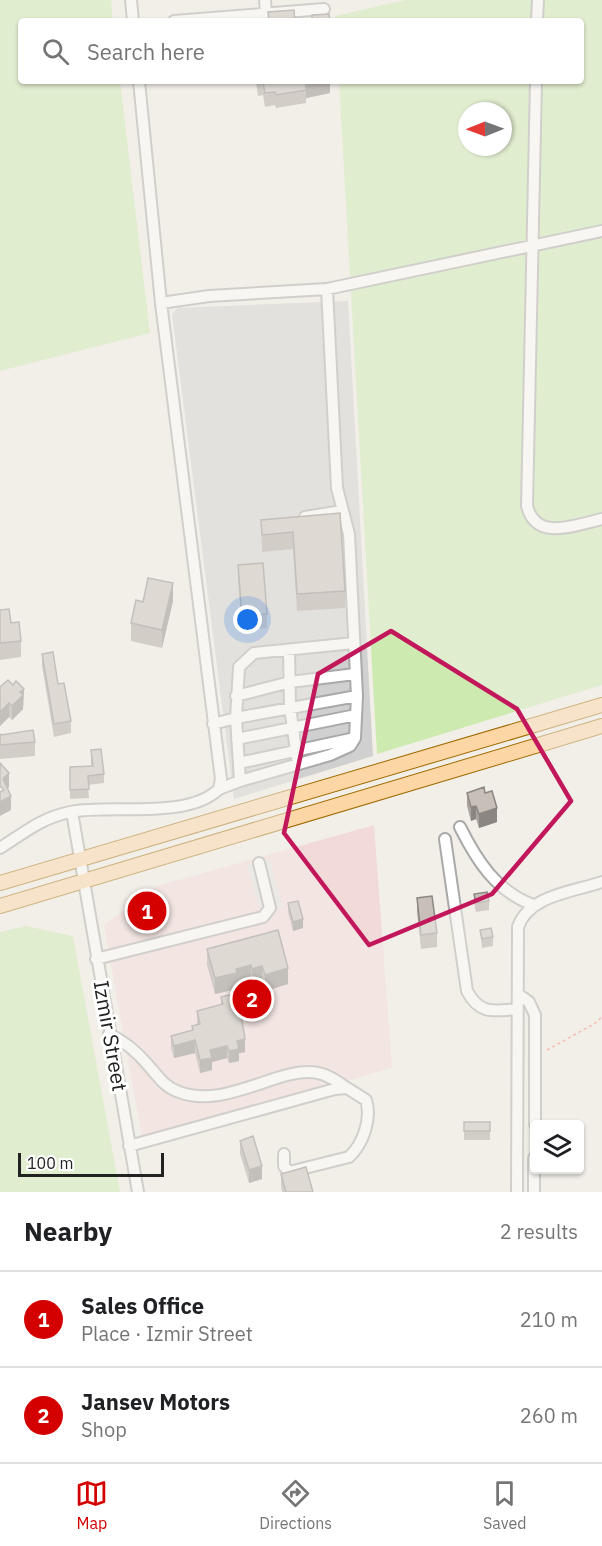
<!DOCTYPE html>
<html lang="en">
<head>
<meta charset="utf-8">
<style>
  :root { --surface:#fff; --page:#f2f2f2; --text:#202124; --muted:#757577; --line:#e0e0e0; --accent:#d40000 }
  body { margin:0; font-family:"IBM Plex Sans",sans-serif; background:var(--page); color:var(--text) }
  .controls { position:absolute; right:18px; bottom:18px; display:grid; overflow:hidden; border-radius:6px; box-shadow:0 2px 4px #0004 }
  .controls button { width:54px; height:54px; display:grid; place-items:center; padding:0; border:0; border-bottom:2px solid var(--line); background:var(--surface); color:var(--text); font:30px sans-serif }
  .compass { position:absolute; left:458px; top:102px; width:54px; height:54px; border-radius:50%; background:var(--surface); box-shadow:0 2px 4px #0004; rotate:269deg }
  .scale { position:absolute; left:18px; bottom:15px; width:146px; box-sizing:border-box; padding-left:6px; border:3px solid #222; border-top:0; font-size:16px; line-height:21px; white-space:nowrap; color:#222; -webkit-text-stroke:4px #fff; paint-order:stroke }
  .you { position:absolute; left:248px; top:620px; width:21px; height:21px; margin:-15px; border:4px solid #fff; border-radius:50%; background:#1a73e8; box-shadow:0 0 0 9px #1a73e833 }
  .badge { display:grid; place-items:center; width:39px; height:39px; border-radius:50%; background:var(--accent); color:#fff; font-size:20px; font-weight:700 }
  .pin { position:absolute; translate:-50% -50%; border:3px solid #fff; box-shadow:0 2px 6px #0006 }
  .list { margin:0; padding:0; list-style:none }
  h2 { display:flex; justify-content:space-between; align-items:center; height:78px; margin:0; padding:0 24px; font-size:26px }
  h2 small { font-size:20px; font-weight:400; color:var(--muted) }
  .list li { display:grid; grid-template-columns:39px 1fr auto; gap:18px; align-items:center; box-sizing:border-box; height:96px; padding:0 24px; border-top:2px solid var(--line) }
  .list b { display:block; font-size:22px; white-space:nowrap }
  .list p { margin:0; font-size:20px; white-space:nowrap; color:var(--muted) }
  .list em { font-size:20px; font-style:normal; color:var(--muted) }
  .icon { flex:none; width:33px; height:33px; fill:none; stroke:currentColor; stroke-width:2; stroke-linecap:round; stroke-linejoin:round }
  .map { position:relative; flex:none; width:602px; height:1192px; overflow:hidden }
  .search { position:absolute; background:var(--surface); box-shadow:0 2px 4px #0004; left:18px; right:18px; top:18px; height:66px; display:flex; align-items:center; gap:15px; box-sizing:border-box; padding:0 21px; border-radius:6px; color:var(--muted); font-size:22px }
  .sheet { height:270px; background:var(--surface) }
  nav { display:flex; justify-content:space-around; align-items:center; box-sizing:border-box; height:84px; border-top:2px solid var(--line); background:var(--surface); font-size:16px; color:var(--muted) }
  nav a { display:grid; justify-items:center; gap:3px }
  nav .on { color:var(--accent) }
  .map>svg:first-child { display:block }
  .commercial { fill:#f2dad9 }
  .religious { fill:#d0d0d0 }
  .grass { fill:#cdebb0; fill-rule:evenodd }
  .parking { fill:#e2e2e2 }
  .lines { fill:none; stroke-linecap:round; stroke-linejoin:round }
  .minor-casing { stroke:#a9a9a9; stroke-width:14 }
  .major-casing { stroke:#a06b00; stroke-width:16 }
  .path { stroke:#fa8072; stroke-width:1.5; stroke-dasharray:3 3; stroke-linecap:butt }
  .minor { stroke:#fff; stroke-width:10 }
  .major { stroke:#fcd6a4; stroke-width:14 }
  .wall { fill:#aba49e }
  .shaded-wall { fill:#8b8681 }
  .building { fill:#c7bfb8; stroke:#8b8681; stroke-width:1.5 }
  .marked { fill:none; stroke:#c2185b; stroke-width:4.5; stroke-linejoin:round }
  .labels { text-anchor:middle; stroke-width:6; stroke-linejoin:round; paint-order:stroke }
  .street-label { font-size:21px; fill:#222; stroke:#fff }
</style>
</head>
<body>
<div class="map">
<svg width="602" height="1192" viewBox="0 0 602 1192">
  <rect width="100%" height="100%" fill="#f2efe9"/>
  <path class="commercial" d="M374 825 392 1068 142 1138 104 925 157 886Z"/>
  <path class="religious" d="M348 301 373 756 234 799 172 314 178 308Z"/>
  <path class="grass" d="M0 0H111L113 21H21V81H120L150 333 0 371Z
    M405 0H602V685L377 754 339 81H581V21H335V16ZM467 111H503V147H467Z
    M26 926 73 936 120 1192H0V932Z"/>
  <path class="parking" d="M269 859 283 907 261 913 247 865Z"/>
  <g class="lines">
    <g class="minor-casing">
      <path id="minor" d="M131 0 133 21
        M265 0 266 14
        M174 21 324 9
        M537 21 538 0
        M536 81 527 506C536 542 575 525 602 519
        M161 303 209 296 327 289 602 231
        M305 517 342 511
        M289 650 290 707 297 758
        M236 696 290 682 355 674
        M213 724 236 718 239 667 254 653 354 643
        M237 739 356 715
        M239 763 355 738
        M240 781 330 755 350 746 355 738 357 696 349 534 337 488 327 289
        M219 789 240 781 236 718 357 696
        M72 812 138 1192
        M460 827C477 861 496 891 533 905
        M445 839 467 991C480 1015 493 1011 517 1009
        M0 848C24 833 41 818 70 812 112 804 187 820 219 789L221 779 161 303 139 81
        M96 959 263 917 270 908 259 863
        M518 994 529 1002 535 1015V1124
        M109 1034C124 1041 137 1052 148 1065 158 1076 164 1087 179 1092 227 1110 280 1065 318 1073 329 1075 338 1082 347 1088
        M129 1146 335 1089 347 1088 366 1100C372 1119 363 1144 349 1157L289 1172 284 1166V1154
        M517 1192 518 927C529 895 573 892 602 882
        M534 1192V1158"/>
    </g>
    <g class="major-casing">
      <path id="major" d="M0 883 602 705
        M0 906 602 726"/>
    </g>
    <path class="path" d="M547 1050 594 1024 602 1017"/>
    <use href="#minor" class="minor"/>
    <use href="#major" class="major"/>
  </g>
  <path class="wall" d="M254 81H330V93L306 98V103L276 108 275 105 265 107 263 95 258 96 256 82Z
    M340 513 345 591V608L297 611 293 549 262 552 261 520Z
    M238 565 267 614V628L242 630 238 579Z
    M173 601 162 648 131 641V623L143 602Z
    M0 610 11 623 21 641V657L0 660Z
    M42 654 58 684 71 721V733L54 737 42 666Z
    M13 685 24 689 23 709 12 720 9 717 0 726Z
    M0 734 1 735 35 742V756L0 759Z
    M91 750 104 774V783L88 785 89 798 70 799V767L91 766Z
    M467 793 497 822 479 828 476 819 471 821 467 806Z
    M474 894 489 901V910L476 912 474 903Z
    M417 898 437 933V947L421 949 417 911Z
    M138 901 156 913 143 919 138 909Z
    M288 903 303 928 293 931 288 912Z
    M278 930 288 984 265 991 262 982 252 985 251 981 237 985V989L215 994 207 965V949Z
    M480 930 493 937V946L482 948Z
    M221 997 245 1052 239 1053V1061L229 1063 227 1058 212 1062V1070L200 1073 195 1053 174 1058 171 1048V1036L192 1031V1026L197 1024V1011L221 1005Z
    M464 1122H490V1140H464Z
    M240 1141 262 1179 249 1183 240 1154Z
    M281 1174 313 1192H282L281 1187Z"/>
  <path class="shaded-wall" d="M324 81H330V93L306 98V85Z
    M173 583V601L162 648V630Z
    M24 689 23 709 12 720V706L20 692Z
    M9 703V717L0 726V712Z
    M9 773V787L4 792 3 779Z
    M11 796V810L0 816V802Z
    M476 806V819L471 821V807Z
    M497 808V822L479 828V814Z
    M156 904V913L143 919V911Z
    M303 919V928L293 931V922Z
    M251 965V981L237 985V989L215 994V978L236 969Z
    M262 966V982L252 985V969Z
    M288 968V984L265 991V975Z
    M245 1039V1052L239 1053V1061L229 1063V1051L237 1041Z
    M195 1040V1053L174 1058V1046Z
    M227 1046V1058L212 1062V1070L200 1073V1060L210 1050Z
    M262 1166V1179L249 1183V1170Z"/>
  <path class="building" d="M294 10 295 21H269L268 12Z
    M329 14 330 21H312V15Z
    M258 81H324L306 85V90L276 95 275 92 265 93 263 82 258 83Z
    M340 513 345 591 297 594 293 532 262 535 261 520Z
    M263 563 267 614 242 616 238 565Z
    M148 578 173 583 162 630 131 623 136 600 143 602Z
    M9 609 11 623 19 622 21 641 0 643V610Z
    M53 652 58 684 64 683 71 721 54 724 42 654Z
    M8 680 13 685 16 681 24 689 20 692 23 695 12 706 9 703 0 712V687Z
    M33 730 35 742 0 745V734L1 735Z
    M101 749 104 774 88 776 89 789 70 790V767L93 766 91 750Z
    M0 763 9 773 3 779 11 796 0 802V792L4 790 0 786Z
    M484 787 485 793 492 791 497 808 479 814 476 806 471 807 467 793Z
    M487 892 489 901 476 903 474 894Z
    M151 895 156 904 143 911 138 901Z
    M432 896 437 933 421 935 417 898Z
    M298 901 303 919 293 922 288 903Z
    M491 928 493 937 482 939 480 930Z
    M278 930 288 968 265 975 262 966 252 969 251 965 236 969 237 973 215 978 207 949Z
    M233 994 236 1004 239 1003 245 1039 237 1041 239 1049 229 1051 227 1046 210 1050 212 1058 200 1060 195 1040 174 1046 171 1036 193 1030 192 1026 200 1024 197 1011 223 1004 221 997Z
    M464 1122H490V1131H464Z
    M253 1136 262 1166 249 1170 240 1141Z
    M306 1167 313 1192H286L281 1174Z"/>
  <path d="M0 0H602V1192H0ZM391 631 517 709 571 801 492 894 369 945 284 833 318 674Z" fill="#f2efe9" fill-opacity=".55" fill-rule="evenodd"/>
  <path class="marked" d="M391 631 517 709 571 801 492 894 369 945 284 833 318 674Z"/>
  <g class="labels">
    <g class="street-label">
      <text transform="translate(110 1036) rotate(80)" y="7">Izmir Street</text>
    </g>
  </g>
</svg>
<div class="controls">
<button><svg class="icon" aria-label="layers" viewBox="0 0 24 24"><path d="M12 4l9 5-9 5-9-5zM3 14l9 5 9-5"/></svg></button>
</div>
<svg class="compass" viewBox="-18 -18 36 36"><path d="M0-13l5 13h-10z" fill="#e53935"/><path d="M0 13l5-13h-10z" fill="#757577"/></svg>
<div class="scale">100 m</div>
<div class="you"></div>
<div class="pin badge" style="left:147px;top:911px">1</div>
<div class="pin badge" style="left:252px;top:999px">2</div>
<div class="search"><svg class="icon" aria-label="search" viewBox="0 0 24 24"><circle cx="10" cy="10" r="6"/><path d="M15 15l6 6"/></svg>Search here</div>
</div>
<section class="sheet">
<h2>Nearby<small>2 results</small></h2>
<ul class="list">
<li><span class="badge">1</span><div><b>Sales Office</b><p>Place · Izmir Street</p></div><em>210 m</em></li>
<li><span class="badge">2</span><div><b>Jansev Motors</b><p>Shop</p></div><em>260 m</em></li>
</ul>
</section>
<nav>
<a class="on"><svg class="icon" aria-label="map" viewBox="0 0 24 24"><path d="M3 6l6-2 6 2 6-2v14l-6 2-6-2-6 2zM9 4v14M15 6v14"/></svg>Map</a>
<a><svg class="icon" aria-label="directions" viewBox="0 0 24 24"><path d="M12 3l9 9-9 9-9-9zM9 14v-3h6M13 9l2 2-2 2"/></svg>Directions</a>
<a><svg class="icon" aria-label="saved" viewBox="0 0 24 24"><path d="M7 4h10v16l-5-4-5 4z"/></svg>Saved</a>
</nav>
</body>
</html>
